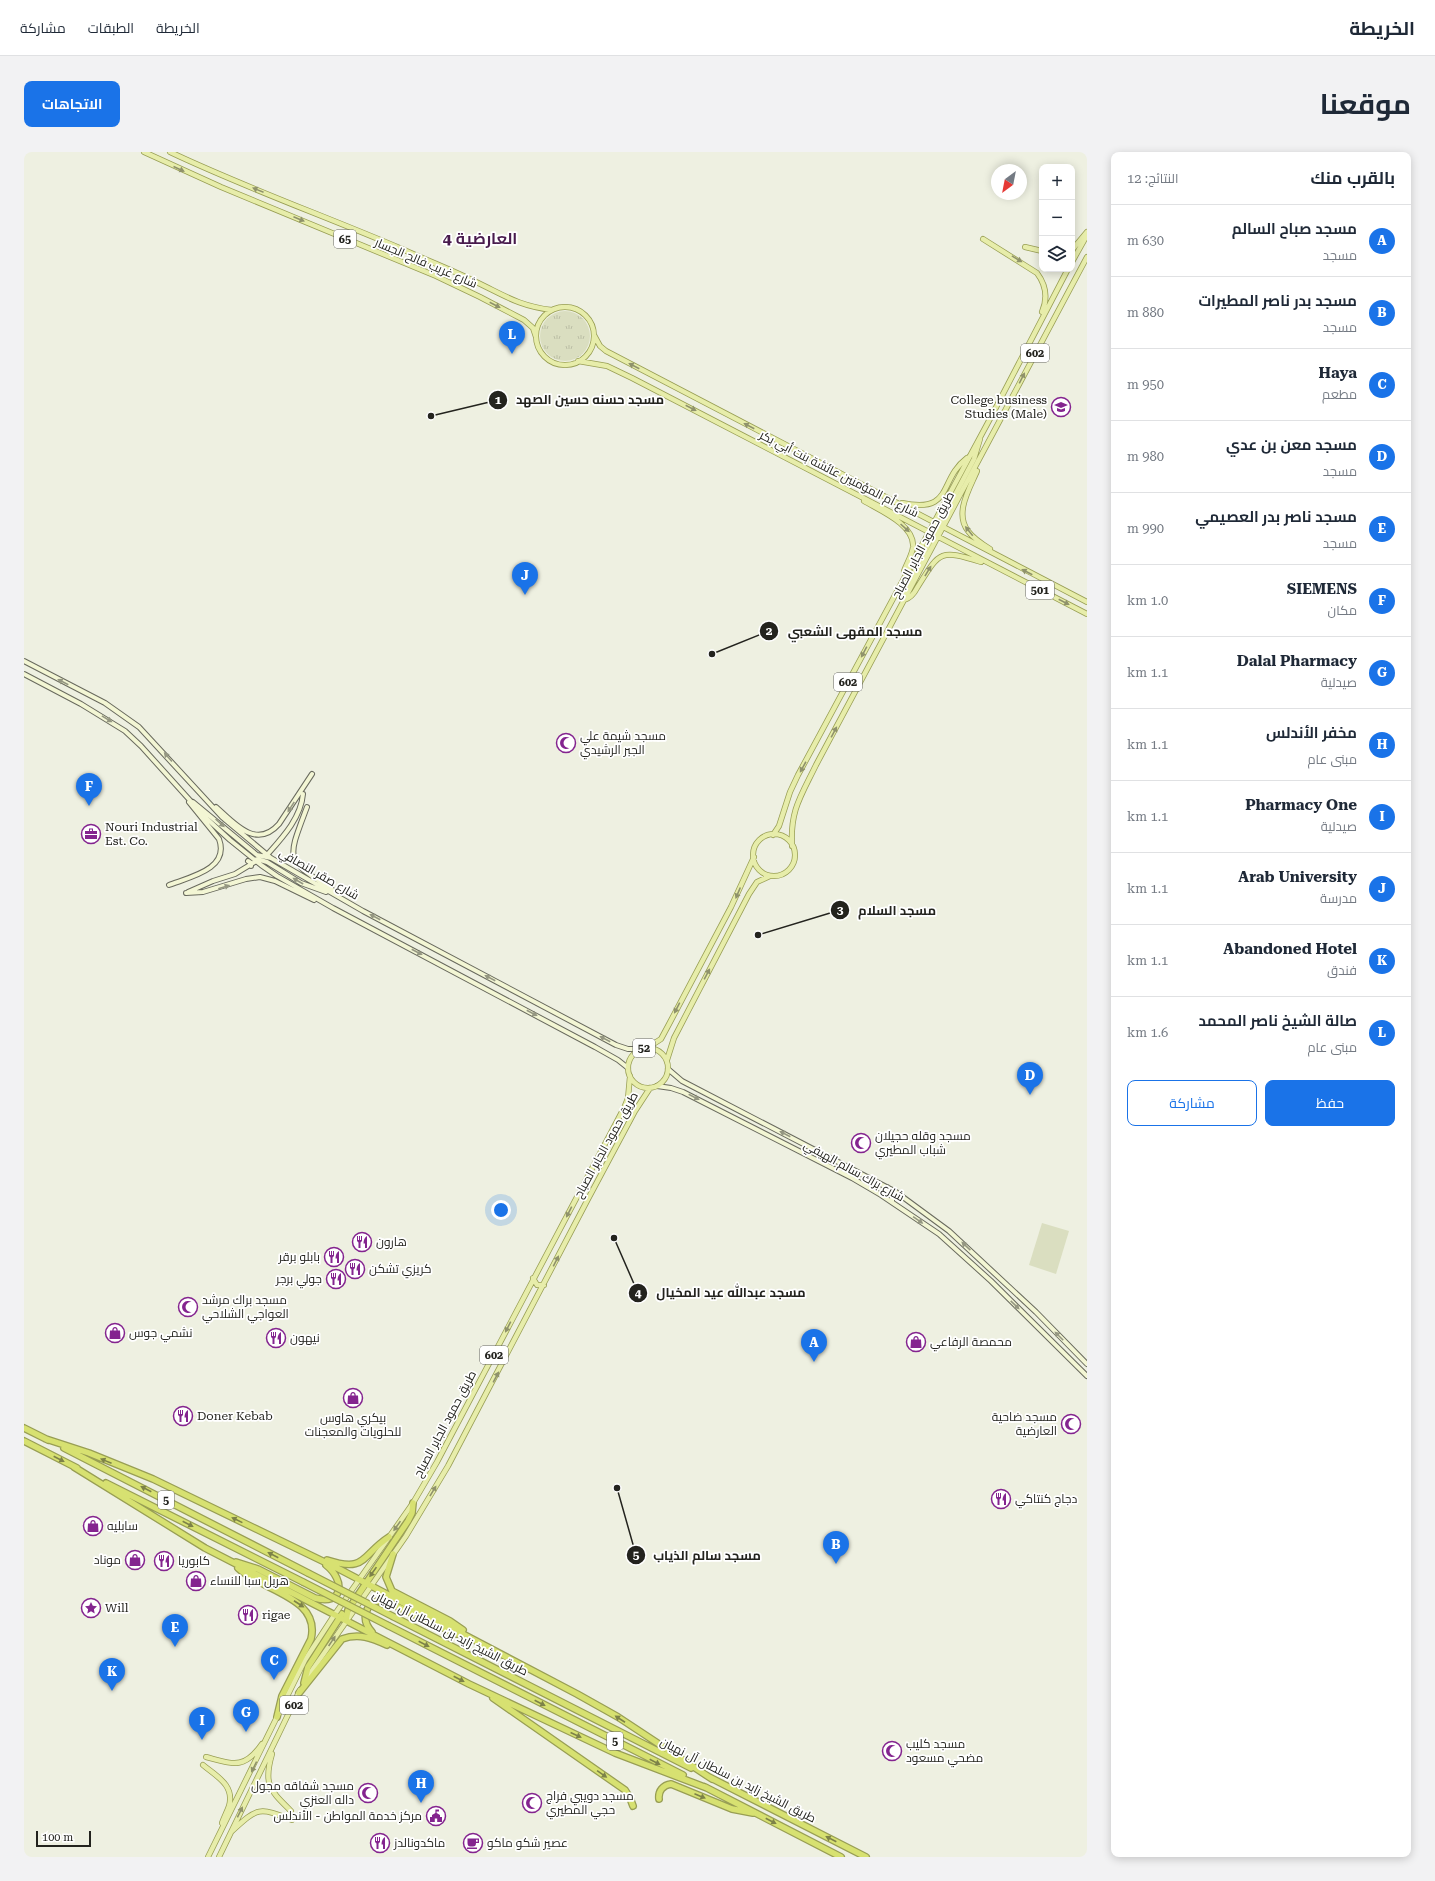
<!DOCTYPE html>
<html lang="ar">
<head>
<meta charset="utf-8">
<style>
  :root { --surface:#fff; --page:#f2f2f3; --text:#1f2937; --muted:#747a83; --line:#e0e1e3; --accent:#1a73e8 }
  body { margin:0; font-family:"Roboto Serif",Cairo,serif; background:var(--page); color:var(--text); direction:rtl }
  .controls { position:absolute; right:12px; top:12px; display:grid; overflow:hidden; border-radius:8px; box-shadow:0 2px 10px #0003 }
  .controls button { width:36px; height:36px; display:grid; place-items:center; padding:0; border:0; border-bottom:1px solid var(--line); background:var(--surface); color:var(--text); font:20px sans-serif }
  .compass { position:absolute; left:967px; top:12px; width:36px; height:36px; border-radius:50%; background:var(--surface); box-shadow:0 2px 10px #0003; rotate:212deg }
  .scale { position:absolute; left:12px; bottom:10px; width:55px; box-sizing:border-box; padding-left:4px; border:2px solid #23231e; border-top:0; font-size:11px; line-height:14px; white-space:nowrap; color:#23231e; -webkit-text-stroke:3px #fff; paint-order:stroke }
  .you { position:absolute; left:477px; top:1058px; width:14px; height:14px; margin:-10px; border:3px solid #fff; border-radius:50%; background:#1a73e8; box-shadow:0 0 0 6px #1a73e833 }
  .badge { display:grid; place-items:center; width:26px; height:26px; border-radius:50%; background:var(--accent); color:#fff; font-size:13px; font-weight:700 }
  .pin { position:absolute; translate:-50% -33px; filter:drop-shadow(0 1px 2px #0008) }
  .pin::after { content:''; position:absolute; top:21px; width:14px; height:12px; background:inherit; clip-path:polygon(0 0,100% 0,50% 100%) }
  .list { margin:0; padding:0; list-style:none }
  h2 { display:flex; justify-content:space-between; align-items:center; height:52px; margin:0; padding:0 16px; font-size:17px }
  h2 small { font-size:13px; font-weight:400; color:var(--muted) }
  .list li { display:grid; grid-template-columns:26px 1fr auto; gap:12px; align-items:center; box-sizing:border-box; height:72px; padding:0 16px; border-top:1px solid var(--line) }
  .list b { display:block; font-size:15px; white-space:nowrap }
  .list p { margin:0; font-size:13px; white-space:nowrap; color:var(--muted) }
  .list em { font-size:13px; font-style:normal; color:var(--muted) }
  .actions { display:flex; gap:8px; padding:12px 16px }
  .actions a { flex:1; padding:9px 0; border:1px solid var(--accent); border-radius:8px; text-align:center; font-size:14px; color:var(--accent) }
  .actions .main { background:var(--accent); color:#fff }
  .icon { flex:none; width:22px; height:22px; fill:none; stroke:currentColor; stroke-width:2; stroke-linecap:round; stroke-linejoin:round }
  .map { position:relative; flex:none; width:1063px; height:1705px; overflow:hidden; direction:ltr; border-radius:8px }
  header { display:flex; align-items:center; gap:24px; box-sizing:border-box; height:56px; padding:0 20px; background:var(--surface); border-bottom:1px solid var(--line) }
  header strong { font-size:19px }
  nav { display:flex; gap:22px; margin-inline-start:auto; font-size:14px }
  .intro { display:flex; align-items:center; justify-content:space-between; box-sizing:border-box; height:96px; padding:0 24px }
  h1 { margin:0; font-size:28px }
  .button { padding:10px 18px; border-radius:8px; background:var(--accent); color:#fff; font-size:14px; font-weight:700 }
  main { display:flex; gap:24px; padding:0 24px }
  aside { flex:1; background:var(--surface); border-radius:8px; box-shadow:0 2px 10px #0003 }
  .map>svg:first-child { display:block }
  .grass { fill:url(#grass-tufts) }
  .pitch { fill:#dadec0 }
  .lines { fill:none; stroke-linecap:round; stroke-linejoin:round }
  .secondary-casing { stroke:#696a5e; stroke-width:6 }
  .primary-casing { stroke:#989e54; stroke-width:6 }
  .highway-casing { stroke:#989e54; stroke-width:8 }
  .secondary { stroke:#f3f6d4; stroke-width:4 }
  .primary { stroke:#e7edaa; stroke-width:4.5 }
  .highway { stroke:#d7e171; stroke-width:5.5 }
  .highway-bridge-casing { stroke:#989e54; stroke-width:8; stroke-linecap:butt }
  .highway-bridge { stroke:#d7e171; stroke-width:5.5 }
  .oneway { fill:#8f926b }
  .oneway2 { fill:#959782 }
  .oneway3 { fill:#7d8248 }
  .labels { text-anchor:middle; stroke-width:3.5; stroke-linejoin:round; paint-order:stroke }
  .shield { fill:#fff; stroke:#656562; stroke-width:1 }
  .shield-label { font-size:11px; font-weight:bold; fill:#23231e }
  .street-label { font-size:12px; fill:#23231e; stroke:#fff }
  .poi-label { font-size:12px; fill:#23231e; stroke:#fff; text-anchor:start }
  .district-label { font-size:16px; font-weight:bold; fill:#481b4d; stroke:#fff }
  .leader { fill:none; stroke:#23231e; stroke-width:1.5 }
  .callout-dot { fill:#23231e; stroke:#fff; stroke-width:1.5 }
  .mark-label { font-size:12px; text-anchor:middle; font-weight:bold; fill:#fff }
  .callout-label { font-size:13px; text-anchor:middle; font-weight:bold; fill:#23231e; stroke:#fff; stroke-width:3.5; stroke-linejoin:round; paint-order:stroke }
</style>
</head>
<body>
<header>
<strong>الخريطة</strong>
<nav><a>الخريطة</a><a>الطبقات</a><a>مشاركة</a></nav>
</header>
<div class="intro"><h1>موقعنا</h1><a class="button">الاتجاهات</a></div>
<main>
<aside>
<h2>بالقرب منك<small>النتائج: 12</small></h2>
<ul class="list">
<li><span class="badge">A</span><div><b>مسجد صباح السالم</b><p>مسجد</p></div><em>630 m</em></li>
<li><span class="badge">B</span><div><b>مسجد بدر ناصر المطيرات</b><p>مسجد</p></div><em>880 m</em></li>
<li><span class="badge">C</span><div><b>Haya</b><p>مطعم</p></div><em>950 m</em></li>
<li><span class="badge">D</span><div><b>مسجد معن بن عدي</b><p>مسجد</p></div><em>980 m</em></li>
<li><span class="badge">E</span><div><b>مسجد ناصر بدر العصيمي</b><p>مسجد</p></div><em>990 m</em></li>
<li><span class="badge">F</span><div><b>SIEMENS</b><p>مكان</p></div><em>1.0 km</em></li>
<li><span class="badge">G</span><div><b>Dalal Pharmacy</b><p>صيدلية</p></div><em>1.1 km</em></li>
<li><span class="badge">H</span><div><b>مخفر الأندلس</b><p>مبنى عام</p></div><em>1.1 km</em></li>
<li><span class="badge">I</span><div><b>Pharmacy One</b><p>صيدلية</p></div><em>1.1 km</em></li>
<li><span class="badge">J</span><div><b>Arab University</b><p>مدرسة</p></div><em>1.1 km</em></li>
<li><span class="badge">K</span><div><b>Abandoned Hotel</b><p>فندق</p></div><em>1.1 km</em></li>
<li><span class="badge">L</span><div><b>صالة الشيخ ناصر المحمد</b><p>مبنى عام</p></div><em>1.6 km</em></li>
</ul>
<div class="actions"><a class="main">حفظ</a><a>مشاركة</a></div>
</aside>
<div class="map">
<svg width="1063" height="1705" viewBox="0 0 1063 1705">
  <defs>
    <pattern id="grass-tufts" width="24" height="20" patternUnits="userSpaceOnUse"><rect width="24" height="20" fill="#dadec0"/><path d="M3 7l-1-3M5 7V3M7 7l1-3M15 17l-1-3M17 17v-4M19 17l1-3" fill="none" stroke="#bbbea5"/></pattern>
  </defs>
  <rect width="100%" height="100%" fill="#eef0e1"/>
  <path class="grass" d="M516 184a25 25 0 1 1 50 0a25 25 0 1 1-50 0Z"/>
  <path class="pitch" d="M1018 1071 1045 1079 1032 1122 1005 1113Z"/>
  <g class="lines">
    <g class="secondary-casing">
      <path id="secondary" d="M0 509 81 551 115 575 198 665 247 706 339 759 592 893 604 897H618
        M0 522 57 552 101 579 117 594 181 665 206 688 237 713 253 724 309 756 571 895 594 908 604 916
        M169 650 233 703 247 706
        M192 655C210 671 232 698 255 672L288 622
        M283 655C262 711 261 706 310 739
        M242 704C258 686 277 666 279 642
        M233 707 243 710 277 731 302 740
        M224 709 227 711V714
        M145 733C166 725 206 717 195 687L165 650
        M164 740 189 729 211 722 234 708
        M162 741 179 740 222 727 236 725 251 729 290 748
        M644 917 658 929 872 1040 925 1079 1012 1160 1063 1212
        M633 934 647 936 659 940 828 1026 857 1043 915 1082 967 1129 1063 1224
        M857 1043 863 1040V1035
        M868 1050V1044L872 1040"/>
    </g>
    <g class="primary-casing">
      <path id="primary" d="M120 0 197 35 412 124 456 145 500 168 509 176 512 185
        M146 0C222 36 301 64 378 97 402 108 426 117 450 129 480 143 494 154 528 158
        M959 87 1013 121C1022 133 1024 146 1018 160
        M1001 95 1018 99
        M1048 98 1063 80
        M1048 110 1063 83
        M512 184a29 29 0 1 1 58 0a29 29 0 1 1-58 0Z
        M570 183 576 194 582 199 1063 450
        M554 209 583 214 608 226 1063 462
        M953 319C946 336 930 361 944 379 949 386 958 392 966 397
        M840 349C857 359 891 373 889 395 888 403 883 411 880 419
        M878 351C930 362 914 328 943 306
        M915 385 913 380 915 373 950 307 956 287
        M881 445V439L910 381
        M880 448C887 446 890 442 893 436 916 399 915 397 957 410
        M729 703a21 21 0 1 1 42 0a21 21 0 1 1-42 0Z
        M749 683 755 674 766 640 774 623 967 265 1044 117
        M768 694C766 658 777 644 792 613L1063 105
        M623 896 637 887 644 874 707 755 730 705
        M604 916a20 20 0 1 1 40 0a20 20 0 1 1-40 0Z
        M643 908 650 886 725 742 733 730 746 724
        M509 1126 513 1133H520
        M282 1527 382 1384 424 1314 564 1047 611 959 626 936
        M248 1602C239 1633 246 1638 267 1659
        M182 1605C209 1612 220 1618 238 1592
        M179 1613C192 1624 211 1633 205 1654 203 1660 200 1665 198 1671
        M208 1679C234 1655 235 1655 268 1668
        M184 1705 281 1508 311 1462 389 1351 413 1310 600 956 604 946 606 924
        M195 1705 276 1538"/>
    </g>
    <g class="highway-casing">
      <path id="highway" d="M0 1276 24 1288
        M22 1287 65 1301 129 1327 315 1417 553 1542 594 1565 688 1627
        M0 1289 53 1316
        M40 1296 284 1421
        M50 1315 181 1396 445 1532 591 1601 683 1636
        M82 1331 279 1430
        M369 1402 362 1425 368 1439 426 1469 439 1478
        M303 1408C343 1421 337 1403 365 1385
        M212 1410 234 1417 291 1446C319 1454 322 1429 302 1413
        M214 1416C238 1439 297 1445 287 1487L258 1544 253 1565
        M370 1465 667 1616
        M322 1468 324 1458 384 1369 388 1361 389 1351
        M365 1474 659 1623
        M348 1480C336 1467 341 1450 359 1448L433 1482
        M280 1531 284 1515 318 1462
        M275 1541 318 1487C335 1481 347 1486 363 1493
        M469 1546 601 1638 606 1646 609 1654
        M685 1625 842 1705
        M681 1635 817 1705
        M635 1647C634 1639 639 1633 647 1632L708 1657 729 1661"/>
    </g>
    <use href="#secondary" class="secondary"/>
    <use href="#primary" class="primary"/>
    <use href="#highway" class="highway"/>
    <g class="highway-bridge-casing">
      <path id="highway-bridge" d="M284 1421 370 1465
        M279 1430 365 1474"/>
    </g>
    <use href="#highway-bridge" class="highway-bridge"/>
  </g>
  <defs><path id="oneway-solid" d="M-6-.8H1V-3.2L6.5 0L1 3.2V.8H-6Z"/></defs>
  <g class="oneway">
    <use href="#oneway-solid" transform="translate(155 17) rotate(24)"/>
    <use href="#oneway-solid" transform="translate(234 38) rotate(-158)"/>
    <use href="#oneway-solid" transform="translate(275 67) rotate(23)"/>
    <use href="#oneway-solid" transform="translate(993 107) rotate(31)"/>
    <use href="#oneway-solid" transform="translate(471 153) rotate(27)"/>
    <use href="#oneway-solid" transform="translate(610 214) rotate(-153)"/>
    <use href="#oneway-solid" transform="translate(998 226) rotate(-63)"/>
    <use href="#oneway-solid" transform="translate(667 256) rotate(27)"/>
    <use href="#oneway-solid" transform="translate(725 274) rotate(-152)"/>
    <use href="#oneway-solid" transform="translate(881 376) rotate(42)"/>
    <use href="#oneway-solid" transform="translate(945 379) rotate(-129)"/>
    <use href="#oneway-solid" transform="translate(904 419) rotate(-59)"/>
    <use href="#oneway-solid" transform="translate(1003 420) rotate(-153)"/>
    <use href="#oneway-solid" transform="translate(1040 450) rotate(27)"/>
    <use href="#oneway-solid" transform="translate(840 500) rotate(118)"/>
    <use href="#oneway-solid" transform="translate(810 580) rotate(-62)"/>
    <use href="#oneway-solid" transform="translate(779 615) rotate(119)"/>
    <use href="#oneway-solid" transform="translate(714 741) rotate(113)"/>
    <use href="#oneway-solid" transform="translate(683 822) rotate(-62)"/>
    <use href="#oneway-solid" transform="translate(653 856) rotate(117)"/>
    <use href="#oneway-solid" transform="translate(545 1060) rotate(117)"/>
    <use href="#oneway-solid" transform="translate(532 1109) rotate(-63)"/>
    <use href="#oneway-solid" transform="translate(484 1175) rotate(117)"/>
    <use href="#oneway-solid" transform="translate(472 1225) rotate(-62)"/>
    <use href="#oneway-solid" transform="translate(409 1339) rotate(-59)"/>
    <use href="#oneway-solid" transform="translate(373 1374) rotate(125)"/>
    <use href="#oneway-solid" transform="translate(308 1489) rotate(-56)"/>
    <use href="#oneway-solid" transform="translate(230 1615) rotate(116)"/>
    <use href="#oneway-solid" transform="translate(216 1660) rotate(-64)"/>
  </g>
  <g class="oneway2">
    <use href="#oneway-solid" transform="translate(39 530) rotate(-153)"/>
    <use href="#oneway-solid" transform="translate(83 567) rotate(31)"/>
    <use href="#oneway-solid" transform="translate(144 605) rotate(-131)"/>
    <use href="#oneway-solid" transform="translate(267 655) rotate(123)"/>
    <use href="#oneway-solid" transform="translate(196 671) rotate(42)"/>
    <use href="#oneway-solid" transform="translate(274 729) rotate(-150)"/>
    <use href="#oneway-solid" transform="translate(200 735) rotate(-18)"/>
    <use href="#oneway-solid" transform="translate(351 765) rotate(-152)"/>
    <use href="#oneway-solid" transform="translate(393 800) rotate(28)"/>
    <use href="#oneway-solid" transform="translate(466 826) rotate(-152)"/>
    <use href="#oneway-solid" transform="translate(508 861) rotate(28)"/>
    <use href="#oneway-solid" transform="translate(581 887) rotate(-152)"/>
    <use href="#oneway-solid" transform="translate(670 945) rotate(27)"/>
    <use href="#oneway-solid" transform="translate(761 982) rotate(-153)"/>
    <use href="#oneway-solid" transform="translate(894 1068) rotate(35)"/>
    <use href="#oneway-solid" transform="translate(942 1094) rotate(-137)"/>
    <use href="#oneway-solid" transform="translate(991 1153) rotate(44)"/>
    <use href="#oneway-solid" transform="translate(1035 1184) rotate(-135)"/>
  </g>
  <g class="oneway3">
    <use href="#oneway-solid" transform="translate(35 1307) rotate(27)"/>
    <use href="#oneway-solid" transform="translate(82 1309) rotate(-158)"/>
    <use href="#oneway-solid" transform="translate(122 1337) rotate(-153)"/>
    <use href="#oneway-solid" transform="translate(213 1368) rotate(-154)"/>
    <use href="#oneway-solid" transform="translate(164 1372) rotate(27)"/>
    <use href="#oneway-solid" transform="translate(249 1403) rotate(-153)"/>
    <use href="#oneway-solid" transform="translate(349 1420) rotate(125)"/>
    <use href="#oneway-solid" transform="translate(275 1452) rotate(33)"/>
    <use href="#oneway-solid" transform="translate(400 1492) rotate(27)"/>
    <use href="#oneway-solid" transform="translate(435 1527) rotate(27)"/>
    <use href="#oneway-solid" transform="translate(516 1551) rotate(27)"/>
    <use href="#oneway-solid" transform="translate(596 1567) rotate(-147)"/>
    <use href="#oneway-solid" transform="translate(552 1583) rotate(25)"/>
    <use href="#oneway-solid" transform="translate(631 1610) rotate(27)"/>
    <use href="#oneway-solid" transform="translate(578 1622) rotate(35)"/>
    <use href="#oneway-solid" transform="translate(676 1644) rotate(23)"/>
    <use href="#oneway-solid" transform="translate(747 1669) rotate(28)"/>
    <use href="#oneway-solid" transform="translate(807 1687) rotate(-153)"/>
  </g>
  <defs>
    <g id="school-ring" transform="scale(1)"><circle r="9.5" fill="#fff" stroke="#84248f" stroke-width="1.5"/><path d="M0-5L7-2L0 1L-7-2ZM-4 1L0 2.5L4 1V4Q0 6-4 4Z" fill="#84248f"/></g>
    <g id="mosque-ring" transform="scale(1)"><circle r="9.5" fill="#fff" stroke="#84248f" stroke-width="1.5"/><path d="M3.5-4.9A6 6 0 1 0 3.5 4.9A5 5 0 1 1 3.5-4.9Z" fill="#84248f"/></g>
    <g id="office-ring" transform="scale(1)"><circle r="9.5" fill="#fff" stroke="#84248f" stroke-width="1.5"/><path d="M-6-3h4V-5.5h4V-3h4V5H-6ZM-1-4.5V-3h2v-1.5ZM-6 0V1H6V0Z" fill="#84248f"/></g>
    <g id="restaurant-ring" transform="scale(1)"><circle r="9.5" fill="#fff" stroke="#84248f" stroke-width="1.5"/><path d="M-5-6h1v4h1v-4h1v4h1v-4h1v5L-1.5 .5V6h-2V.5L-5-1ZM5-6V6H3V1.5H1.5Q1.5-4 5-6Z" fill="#84248f"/></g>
    <g id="shop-ring" transform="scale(1)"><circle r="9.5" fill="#fff" stroke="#84248f" stroke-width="1.5"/><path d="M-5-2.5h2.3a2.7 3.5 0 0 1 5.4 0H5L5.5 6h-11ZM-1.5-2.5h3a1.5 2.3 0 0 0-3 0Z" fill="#84248f"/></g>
    <g id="sight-ring" transform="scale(1)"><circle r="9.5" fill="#fff" stroke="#84248f" stroke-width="1.5"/><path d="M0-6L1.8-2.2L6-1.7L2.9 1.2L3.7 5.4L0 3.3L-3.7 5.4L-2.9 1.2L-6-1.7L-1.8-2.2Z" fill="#84248f"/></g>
    <g id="civic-ring" transform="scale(1)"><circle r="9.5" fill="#fff" stroke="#84248f" stroke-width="1.5"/><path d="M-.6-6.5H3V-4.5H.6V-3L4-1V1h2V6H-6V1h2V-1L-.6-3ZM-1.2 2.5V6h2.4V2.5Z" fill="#84248f"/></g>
    <g id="cafe-ring" transform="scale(1)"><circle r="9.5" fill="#fff" stroke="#84248f" stroke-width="1.5"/><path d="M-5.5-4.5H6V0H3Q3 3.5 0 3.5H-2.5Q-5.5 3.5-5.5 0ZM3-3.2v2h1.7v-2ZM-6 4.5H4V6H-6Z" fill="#84248f"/></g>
  </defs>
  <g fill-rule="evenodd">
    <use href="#school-ring" x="1037" y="255"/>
    <use href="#mosque-ring" x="542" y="591"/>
    <use href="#office-ring" x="67" y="682"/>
    <use href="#mosque-ring" x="837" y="991"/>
    <use href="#restaurant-ring" x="338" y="1090"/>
    <use href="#restaurant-ring" x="310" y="1105"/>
    <use href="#restaurant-ring" x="331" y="1117"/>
    <use href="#restaurant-ring" x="312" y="1127"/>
    <use href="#mosque-ring" x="164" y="1155"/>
    <use href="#shop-ring" x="91" y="1181"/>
    <use href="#restaurant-ring" x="252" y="1186"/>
    <use href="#shop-ring" x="892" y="1190"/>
    <use href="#shop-ring" x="329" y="1246"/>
    <use href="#restaurant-ring" x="159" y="1264"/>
    <use href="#mosque-ring" x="1047" y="1272"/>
    <use href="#restaurant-ring" x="977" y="1347"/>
    <use href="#shop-ring" x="69" y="1374"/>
    <use href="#shop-ring" x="111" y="1408"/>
    <use href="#restaurant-ring" x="140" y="1409"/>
    <use href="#shop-ring" x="172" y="1429"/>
    <use href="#sight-ring" x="67" y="1456"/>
    <use href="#restaurant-ring" x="224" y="1463"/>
    <use href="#mosque-ring" x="868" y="1599"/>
    <use href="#mosque-ring" x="344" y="1641"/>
    <use href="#mosque-ring" x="508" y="1651"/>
    <use href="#civic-ring" x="412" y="1664"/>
    <use href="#restaurant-ring" x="356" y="1691"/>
    <use href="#cafe-ring" x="449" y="1691"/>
  </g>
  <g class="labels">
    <g class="shield">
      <rect x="310" y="78" width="22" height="18" rx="3"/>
      <rect x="997" y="192" width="28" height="18" rx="3"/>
      <rect x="1002" y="429" width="28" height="18" rx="3"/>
      <rect x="810" y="521" width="28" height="18" rx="3"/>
      <rect x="609" y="887" width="22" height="18" rx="3"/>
      <rect x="456" y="1194" width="28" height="18" rx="3"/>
      <rect x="134" y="1339" width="16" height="18" rx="3"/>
      <rect x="256" y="1544" width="28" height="18" rx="3"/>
      <rect x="583" y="1580" width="16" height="18" rx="3"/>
    </g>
    <g class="shield-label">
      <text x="321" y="91">65</text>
      <text x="1011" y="205">602</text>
      <text x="1016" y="442">501</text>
      <text x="824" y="534">602</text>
      <text x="620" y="900">52</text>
      <text x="470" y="1207">602</text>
      <text x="142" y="1352">5</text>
      <text x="270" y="1557">602</text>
      <text x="591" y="1593">5</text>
    </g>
    <g class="street-label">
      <text transform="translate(402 111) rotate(23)" y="4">شارع غريب فالح الجسار</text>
      <text transform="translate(815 322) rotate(27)" y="4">شارع أم المؤمنين عائشة بنت أبي بكر</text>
      <text transform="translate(899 393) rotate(-62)" y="4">طريق حمود الجابر الصباح</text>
      <text transform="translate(295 722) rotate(30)" y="4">شارع صقر النصافي</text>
      <text transform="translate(582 993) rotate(-61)" y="4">طريق حمود الجابر الصباح</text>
      <text transform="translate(830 1019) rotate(29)" y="4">شارع براك سالم الهيفي</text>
      <text transform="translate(421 1272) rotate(-62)" y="4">طريق حمود الجابر الصباح</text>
      <text transform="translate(426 1481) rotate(27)" y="4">طريق الشيخ زايد بن سلطان آل نهيان</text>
      <text transform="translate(714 1628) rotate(27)" y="4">طريق الشيخ زايد بن سلطان آل نهيان</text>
    </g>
    <g class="poi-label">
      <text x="1023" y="252" text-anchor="end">College business<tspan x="1023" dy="14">Studies (Male)</tspan></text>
      <text x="556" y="588">مسجد شيمة علي<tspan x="556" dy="14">الجبر الرشيدي</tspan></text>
      <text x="81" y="679">Nouri Industrial<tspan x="81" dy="14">Est. Co.</tspan></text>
      <text x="851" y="988">مسجد وقله حجيلان<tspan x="851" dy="14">شباب المطيري</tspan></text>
      <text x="352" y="1094">هارون</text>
      <text x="296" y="1109" text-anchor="end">بابلو برقر</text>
      <text x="345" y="1121">كريزي تشكن</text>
      <text x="298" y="1131" text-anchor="end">جولي برجر</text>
      <text x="178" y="1152">مسجد براك مرشد<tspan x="178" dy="14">العواجي الشلاحي</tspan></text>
      <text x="105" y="1185">نشمي جوس</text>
      <text x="266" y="1190">نيهون</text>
      <text x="906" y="1194">محمصة الرفاعي</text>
      <text x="173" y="1268">Doner Kebab</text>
      <text x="1033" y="1269" text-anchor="end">مسجد ضاحية<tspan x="1033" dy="14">العارضية</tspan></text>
      <text x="329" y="1270" text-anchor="middle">بيكري هاوس<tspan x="329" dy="14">للحلويات والمعجنات</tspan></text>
      <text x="991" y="1351">دجاج كنتاكي</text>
      <text x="83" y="1378">سابليه</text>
      <text x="97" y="1412" text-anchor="end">موناد</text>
      <text x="154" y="1413">كابوريا</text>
      <text x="186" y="1433">هربل سبا للنساء</text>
      <text x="81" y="1460">Will</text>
      <text x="238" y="1467">rigae</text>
      <text x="882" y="1596">مسجد كليب<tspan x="882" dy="14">مضحي مسعود</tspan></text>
      <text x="330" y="1638" text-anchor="end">مسجد شفاقه مجول<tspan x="330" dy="14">داله العنزي</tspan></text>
      <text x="522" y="1648">مسجد دويبي فراج<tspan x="522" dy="14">حجي المطيري</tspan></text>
      <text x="398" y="1668" text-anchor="end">مركز خدمة المواطن - الأندلس</text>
      <text x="370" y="1695">ماكدونالدز</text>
      <text x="463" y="1695">عصير شكو ماكو</text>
    </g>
    <g class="district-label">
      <text x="456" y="92">العارضية 4</text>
    </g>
  </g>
  <path class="leader" d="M407 264L474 248M688 502L745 479M734 783L816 758M590 1086L614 1141M593 1336L612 1403"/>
  <g class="callout-dot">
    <circle cx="407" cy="264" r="4"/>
    <circle cx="688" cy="502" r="4"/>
    <circle cx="734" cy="783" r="4"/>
    <circle cx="590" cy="1086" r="4"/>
    <circle cx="593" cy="1336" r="4"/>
    <circle cx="474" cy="248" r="10"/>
    <circle cx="745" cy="479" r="10"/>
    <circle cx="816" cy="758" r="10"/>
    <circle cx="614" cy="1141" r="10"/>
    <circle cx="612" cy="1403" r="10"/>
  </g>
  <g class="mark-label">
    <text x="474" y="252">1</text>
    <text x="745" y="483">2</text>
    <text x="816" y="762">3</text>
    <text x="614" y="1145">4</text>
    <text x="612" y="1407">5</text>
  </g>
  <g class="callout-label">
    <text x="566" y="252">مسجد حسنه حسين الصهد</text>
    <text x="831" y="484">مسجد المقهى الشعبي</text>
    <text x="873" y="763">مسجد السلام</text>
    <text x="707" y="1145">مسجد عبدالله عيد المخيال</text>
    <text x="683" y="1408">مسجد سالم الذياب</text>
  </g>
</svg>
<div class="controls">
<button>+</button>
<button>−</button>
<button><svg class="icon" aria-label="layers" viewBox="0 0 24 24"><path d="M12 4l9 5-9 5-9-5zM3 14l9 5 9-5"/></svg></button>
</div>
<svg class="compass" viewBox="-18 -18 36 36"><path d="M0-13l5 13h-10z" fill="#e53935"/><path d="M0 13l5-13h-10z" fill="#747a83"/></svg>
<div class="scale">100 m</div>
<div class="you"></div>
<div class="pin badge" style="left:790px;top:1210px">A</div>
<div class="pin badge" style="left:812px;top:1412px">B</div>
<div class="pin badge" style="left:250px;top:1528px">C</div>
<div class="pin badge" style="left:1006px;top:943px">D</div>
<div class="pin badge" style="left:151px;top:1495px">E</div>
<div class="pin badge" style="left:65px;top:654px">F</div>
<div class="pin badge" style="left:222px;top:1580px">G</div>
<div class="pin badge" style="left:397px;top:1651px">H</div>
<div class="pin badge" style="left:178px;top:1588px">I</div>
<div class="pin badge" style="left:501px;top:443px">J</div>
<div class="pin badge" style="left:88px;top:1539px">K</div>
<div class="pin badge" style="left:488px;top:202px">L</div>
</div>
</main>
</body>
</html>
